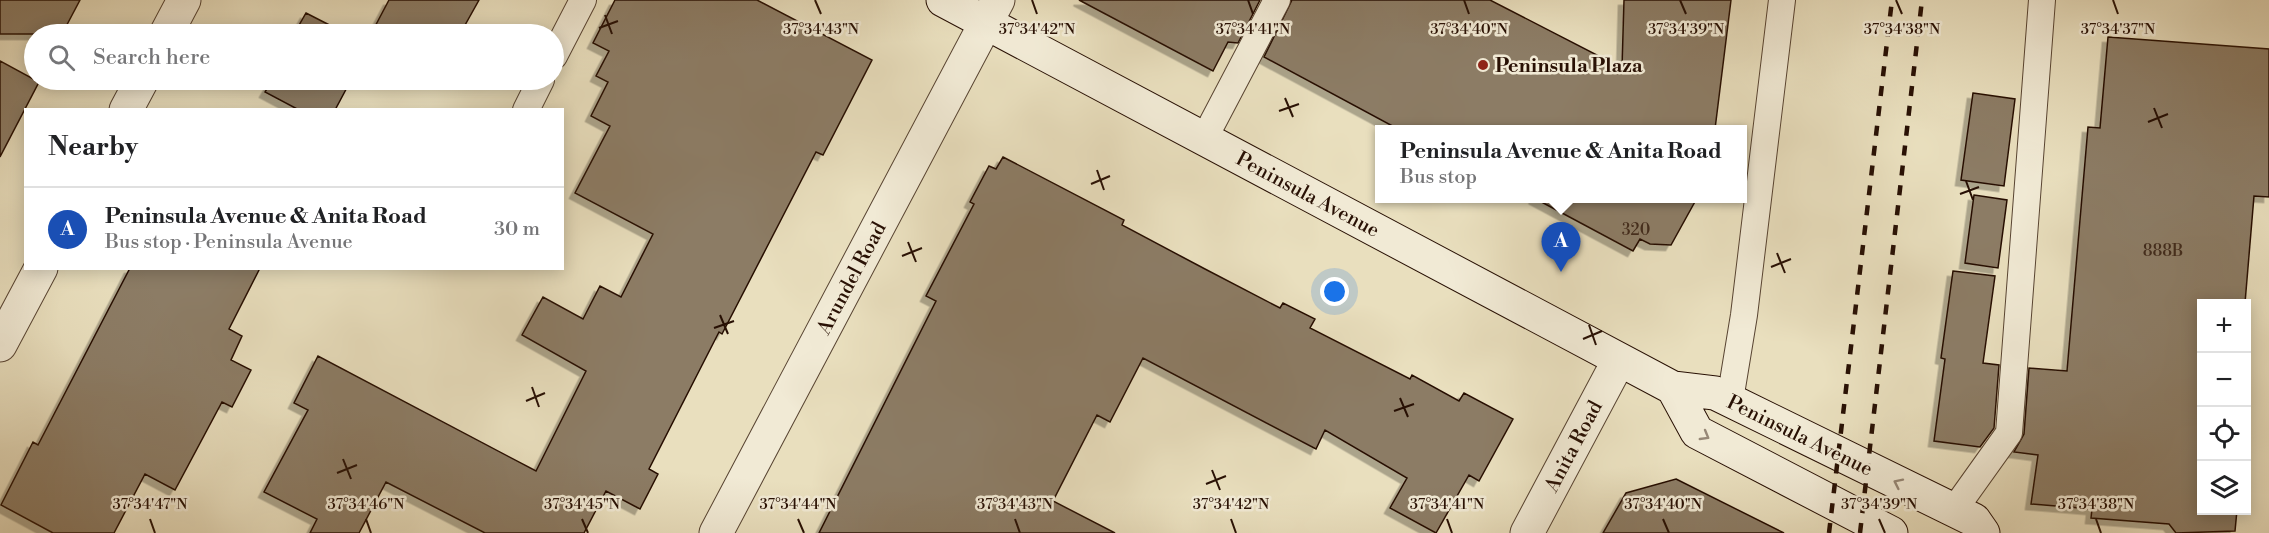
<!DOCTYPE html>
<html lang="en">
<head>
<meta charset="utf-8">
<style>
  :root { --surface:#fff; --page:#f2f2f2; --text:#202124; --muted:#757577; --line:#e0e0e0; --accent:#8f2418 }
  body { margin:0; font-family:"Libre Bodoni",serif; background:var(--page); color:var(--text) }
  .controls { position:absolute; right:18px; bottom:18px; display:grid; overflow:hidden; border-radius:0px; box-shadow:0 3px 15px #0003 }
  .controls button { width:54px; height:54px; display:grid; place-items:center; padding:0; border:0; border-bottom:2px solid var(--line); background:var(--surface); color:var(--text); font:30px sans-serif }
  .you { position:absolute; left:1335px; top:292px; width:21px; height:21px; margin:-15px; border:4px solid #fff; border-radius:50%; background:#1a73e8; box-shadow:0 0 0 9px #1a73e833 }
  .badge { display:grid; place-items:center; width:39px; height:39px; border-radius:50%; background:var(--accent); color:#fff; font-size:20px; font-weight:700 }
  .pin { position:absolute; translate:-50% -50px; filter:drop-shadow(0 2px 3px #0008) }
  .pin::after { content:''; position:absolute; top:32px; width:21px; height:18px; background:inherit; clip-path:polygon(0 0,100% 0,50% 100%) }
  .popup { position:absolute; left:1375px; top:125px; width:372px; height:78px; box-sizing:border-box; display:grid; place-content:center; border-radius:0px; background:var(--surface); filter:drop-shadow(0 2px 4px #0005); font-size:20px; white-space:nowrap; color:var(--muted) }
  .popup b { font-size:22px; color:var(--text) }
  .popup::after { content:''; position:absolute; left:50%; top:100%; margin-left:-12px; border:12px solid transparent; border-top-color:var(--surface) }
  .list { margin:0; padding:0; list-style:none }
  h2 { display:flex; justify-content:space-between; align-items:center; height:78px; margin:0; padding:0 24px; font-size:26px }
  h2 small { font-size:20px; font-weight:400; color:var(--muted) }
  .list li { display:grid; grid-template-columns:39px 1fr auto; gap:18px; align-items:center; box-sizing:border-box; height:84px; padding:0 24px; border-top:2px solid var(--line) }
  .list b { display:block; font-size:22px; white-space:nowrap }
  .list p { margin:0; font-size:20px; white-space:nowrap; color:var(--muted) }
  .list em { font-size:20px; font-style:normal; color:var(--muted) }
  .icon { flex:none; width:33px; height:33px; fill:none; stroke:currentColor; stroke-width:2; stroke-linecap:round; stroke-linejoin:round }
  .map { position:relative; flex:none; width:2269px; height:533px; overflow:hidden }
  .search { position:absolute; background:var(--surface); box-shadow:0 3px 15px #0003; left:24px; top:24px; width:540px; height:66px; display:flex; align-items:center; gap:15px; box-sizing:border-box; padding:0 21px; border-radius:33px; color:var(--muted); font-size:22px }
  .panel { position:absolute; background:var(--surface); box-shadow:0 3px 15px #0003; left:24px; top:108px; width:540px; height:162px; border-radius:0px }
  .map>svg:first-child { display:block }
  .building { fill:#8c7c65; stroke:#281004; stroke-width:1.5; filter:url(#shadow) }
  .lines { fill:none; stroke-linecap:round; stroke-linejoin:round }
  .service-casing { stroke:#584432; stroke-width:28 }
  .minor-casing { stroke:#584432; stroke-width:35 }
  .secondary-casing { stroke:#281004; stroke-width:35 }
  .service { stroke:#f1ead5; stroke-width:26 }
  .minor { stroke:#f1ead5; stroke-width:33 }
  .secondary { stroke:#f1ead5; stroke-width:33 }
  .rail { stroke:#281004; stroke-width:4.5; stroke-dasharray:10 10; stroke-linecap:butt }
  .oneway { stroke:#978877 }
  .ticks { fill:none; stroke:#281004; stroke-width:2 }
  .poi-dot { fill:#8f2418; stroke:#f1ead5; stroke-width:2 }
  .labels { text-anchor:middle; stroke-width:5; stroke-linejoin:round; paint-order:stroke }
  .number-label { font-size:16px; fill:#412b1c }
  .poi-label { font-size:20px; font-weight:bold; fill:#281004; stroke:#f1ead5; text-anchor:start }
  .street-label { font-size:20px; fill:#281004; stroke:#f1ead5 }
  .ticks-label { font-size:15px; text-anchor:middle; fill:#281004; stroke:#f1ead5; stroke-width:5; stroke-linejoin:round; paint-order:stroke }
</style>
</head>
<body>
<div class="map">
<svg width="2269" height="533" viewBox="0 0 2269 533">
  <defs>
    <filter id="shadow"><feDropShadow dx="-5.5" dy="5.5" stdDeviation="0" flood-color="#0004"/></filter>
  </defs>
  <rect width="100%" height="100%" fill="#e9dfbe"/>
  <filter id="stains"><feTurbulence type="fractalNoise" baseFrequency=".00333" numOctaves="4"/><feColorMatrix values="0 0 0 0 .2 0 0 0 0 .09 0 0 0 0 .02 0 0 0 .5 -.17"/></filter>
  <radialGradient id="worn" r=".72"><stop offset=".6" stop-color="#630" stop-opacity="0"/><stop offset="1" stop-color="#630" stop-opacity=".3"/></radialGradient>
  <path class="building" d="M0 0H80L62 34H0Z
    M389 0H479L460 34H371Z
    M615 0H757L872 60 823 155 816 152 722 334 719 332 649 469 658 474 640 509 606 491 584 533H485L386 482 359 533H310L317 519 264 492 308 410 294 403 318 356 536 471 586 371 522 335 543 297 583 319 600 286 621 297 653 234 575 193 610 126 591 116 608 82 596 76 609 51 593 43Z
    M1079 0H1260L1238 43 1228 42 1213 71Z
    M1292 0H1490L1622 68 1624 0H1731L1715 129H1398L1264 57Z
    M306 13 347 34H294Z
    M2108 37 2269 49V197L2254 196 2245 303H2202V510H2237L2235 531 2176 533 2169 524 2091 518 2092 509 2031 504 2038 455 2014 452 2024 434 2029 368 2067 371 2088 127 2100 128Z
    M0 61 39 82 0 157Z
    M272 80H351L335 110H299L265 92Z
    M1973 93 2015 99 2004 186 1961 180Z
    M1003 157 1124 220 1122 225 1205 269 1280 308 1283 303 1315 319 1310 328 1410 379 1412 375 1459 401 1464 393 1513 419 1479 481 1469 475 1436 533 1390 508 1407 478 1325 430 1316 449 1143 358 1110 422 1097 415 1053 501 1115 533H819L936 301 926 296 974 204 970 202 989 166 996 169Z
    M1974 195 2007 200 1998 268 1965 263Z
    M1534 198H1697L1671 245 1650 244 1640 239 1633 251Z
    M130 268H260L229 329 242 336 231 360 251 370 232 407 222 402 175 490 145 474 114 533H53L1 505 33 442 38 445Z
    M1953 271 1995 276 1983 363 1999 365 1994 428 1980 447 1934 441 1945 359 1941 358Z
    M1676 479 1784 533H1603L1626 493Z"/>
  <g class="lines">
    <g class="service-casing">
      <path id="service" d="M554 56 583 0
        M526 110 541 80
        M1204 139 1277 0
        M1730 400 1744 315 1782 0
        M1954 510 2009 433 2042 0"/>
    </g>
    <g class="minor-casing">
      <path id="minor" d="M166 34 184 0
        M126 110 142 80
        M0 345 41 268
        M716 533 998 0
        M1527 533 1619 360"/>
    </g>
    <g class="secondary-casing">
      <path id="secondary" d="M943 0 1673 388 1715 393 1974 520 1983 533
        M1673 388 1697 432 1891 533"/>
    </g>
    <use href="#service" class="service"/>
    <use href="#minor" class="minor"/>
    <use href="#secondary" class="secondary"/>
    <path class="rail" d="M1829 533 1892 0
      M1860 533 1922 0"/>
  </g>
  <defs><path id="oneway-chevron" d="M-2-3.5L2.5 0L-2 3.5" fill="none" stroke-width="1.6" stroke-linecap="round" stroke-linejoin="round" transform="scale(1.5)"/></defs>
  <g class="oneway">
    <use href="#oneway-chevron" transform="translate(1705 436) rotate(30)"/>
    <use href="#oneway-chevron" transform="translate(1898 483) rotate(-154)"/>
  </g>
  <path class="ticks" d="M815 0 821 14M1032 0 1037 14M1248 0 1253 14M1464 0 1469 14M1680 0 1686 14M1896 0 1902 14M2113 0 2118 14M605 15 612 34M599 28 618 21M1285 98 1293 117M2154 108 2162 128M1279 111 1299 104M2148 122 2168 114M1097 170 1104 190M1966 181 1973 200M1091 184 1110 176M1960 194 1979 187M908 242 916 262M1777 253 1785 273M902 256 922 248M1771 267 1791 259M720 315 728 334M1589 325 1596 345M714 328 734 321M1583 339 1602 331M532 387 539 407M1400 398 1408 417M526 401 545 393M1394 411 1414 404M343 459 351 479M1212 470 1220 490M337 473 357 465M1206 484 1226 476M150 519 155 533M366 519 371 533M582 519 588 533M798 519 804 533M1015 519 1020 533M1231 519 1236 533M1447 519 1452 533M1663 519 1669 533M1879 519 1885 533M2096 519 2101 533"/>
  <circle class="poi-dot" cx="1483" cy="65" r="6"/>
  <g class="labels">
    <g class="number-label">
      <text x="1636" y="235">320</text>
      <text x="2163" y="256">888B</text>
    </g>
    <g class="poi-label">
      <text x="1495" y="72">Peninsula Plaza</text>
    </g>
    <g class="street-label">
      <text transform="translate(1308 194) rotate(28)" y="7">Peninsula Avenue</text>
      <text transform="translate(851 278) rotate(-62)" y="7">Arundel Road</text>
      <text transform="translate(1800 435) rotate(26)" y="7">Peninsula Avenue</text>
      <text transform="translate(1573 446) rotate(-62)" y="7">Anita Road</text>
    </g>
  </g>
  <g class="ticks-label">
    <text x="821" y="34">37°34'43"N</text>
    <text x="1037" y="34">37°34'42"N</text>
    <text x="1253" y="34">37°34'41"N</text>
    <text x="1469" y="34">37°34'40"N</text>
    <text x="1686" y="34">37°34'39"N</text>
    <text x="1902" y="34">37°34'38"N</text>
    <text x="2118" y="34">37°34'37"N</text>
    <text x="150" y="509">37°34'47"N</text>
    <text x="366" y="509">37°34'46"N</text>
    <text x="582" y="509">37°34'45"N</text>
    <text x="798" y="509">37°34'44"N</text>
    <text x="1015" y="509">37°34'43"N</text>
    <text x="1231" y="509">37°34'42"N</text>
    <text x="1447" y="509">37°34'41"N</text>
    <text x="1663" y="509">37°34'40"N</text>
    <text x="1879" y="509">37°34'39"N</text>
    <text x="2096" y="509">37°34'38"N</text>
  </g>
  <rect width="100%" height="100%" filter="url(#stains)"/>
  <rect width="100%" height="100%" fill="url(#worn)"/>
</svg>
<div class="controls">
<button>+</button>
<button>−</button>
<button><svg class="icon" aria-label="locate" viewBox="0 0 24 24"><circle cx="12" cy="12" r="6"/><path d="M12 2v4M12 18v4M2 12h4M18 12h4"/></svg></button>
<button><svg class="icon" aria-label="layers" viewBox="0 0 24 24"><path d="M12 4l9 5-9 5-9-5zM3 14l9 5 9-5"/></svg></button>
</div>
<div class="you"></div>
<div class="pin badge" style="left:1561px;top:272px;background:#1a4fb4">A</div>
<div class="popup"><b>Peninsula Avenue &amp; Anita Road</b>Bus stop</div>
<div class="search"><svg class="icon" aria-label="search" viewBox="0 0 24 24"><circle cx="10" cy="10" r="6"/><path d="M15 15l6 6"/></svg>Search here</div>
<section class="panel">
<h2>Nearby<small></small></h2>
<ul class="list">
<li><span class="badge" style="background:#1a4fb4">A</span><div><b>Peninsula Avenue &amp; Anita Road</b><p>Bus stop · Peninsula Avenue</p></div><em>30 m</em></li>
</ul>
</section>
</div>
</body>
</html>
